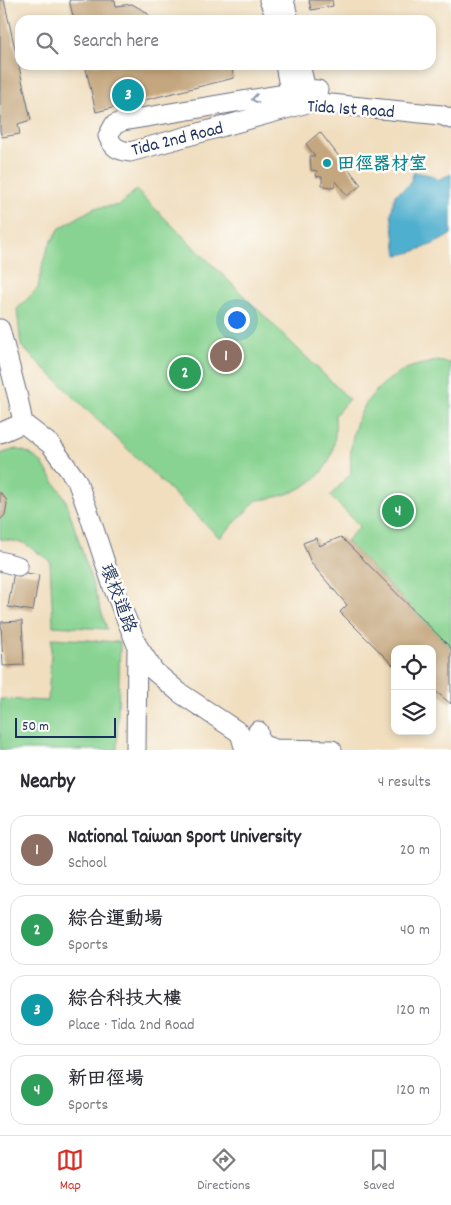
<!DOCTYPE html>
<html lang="en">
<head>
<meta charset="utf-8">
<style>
  :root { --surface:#fff; --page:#f7f7f7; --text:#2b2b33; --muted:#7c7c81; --line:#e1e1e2; --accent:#d93025 }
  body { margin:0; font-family:Dekko,"LXGW WenKai TC",sans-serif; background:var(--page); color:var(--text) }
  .controls { position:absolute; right:15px; bottom:15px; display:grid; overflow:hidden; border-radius:10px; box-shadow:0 2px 8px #0003 }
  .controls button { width:45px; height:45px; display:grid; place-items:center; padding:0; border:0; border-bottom:1px solid var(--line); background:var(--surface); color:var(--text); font:25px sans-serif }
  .scale { position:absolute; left:15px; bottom:12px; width:101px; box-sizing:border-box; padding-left:5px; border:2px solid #1b2f5e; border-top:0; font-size:14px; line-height:18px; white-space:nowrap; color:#1b2f5e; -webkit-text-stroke:4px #fdfcf7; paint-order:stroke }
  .you { position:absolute; left:236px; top:319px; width:18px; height:18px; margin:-12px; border:4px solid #fff; border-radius:50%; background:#1a73e8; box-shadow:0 0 0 8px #1a73e833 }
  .badge { display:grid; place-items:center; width:32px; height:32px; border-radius:50%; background:var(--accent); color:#fff; font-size:16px; font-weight:700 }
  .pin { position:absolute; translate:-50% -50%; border:2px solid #fff; box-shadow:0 1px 5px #0006 }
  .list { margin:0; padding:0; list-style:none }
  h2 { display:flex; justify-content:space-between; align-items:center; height:65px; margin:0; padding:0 20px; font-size:21px }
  h2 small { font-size:16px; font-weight:400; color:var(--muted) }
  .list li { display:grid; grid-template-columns:32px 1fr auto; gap:15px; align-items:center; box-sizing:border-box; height:70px; margin:0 10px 10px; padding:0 10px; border:1px solid var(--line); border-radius:15px }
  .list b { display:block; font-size:19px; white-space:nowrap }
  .list p { margin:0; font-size:16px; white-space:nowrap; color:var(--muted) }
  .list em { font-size:16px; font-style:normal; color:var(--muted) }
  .icon { flex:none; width:28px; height:28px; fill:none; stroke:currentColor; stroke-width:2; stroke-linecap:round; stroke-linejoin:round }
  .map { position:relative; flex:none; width:451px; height:750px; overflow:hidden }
  .search { position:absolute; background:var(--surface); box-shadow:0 2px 8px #0003; left:15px; right:15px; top:15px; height:55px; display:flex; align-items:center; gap:12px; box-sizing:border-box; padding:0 18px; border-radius:15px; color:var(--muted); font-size:19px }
  .sheet { height:385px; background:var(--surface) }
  nav { display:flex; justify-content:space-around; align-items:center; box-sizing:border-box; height:70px; border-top:1px solid var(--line); background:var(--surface); font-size:14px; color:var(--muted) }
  nav a { display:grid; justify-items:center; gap:2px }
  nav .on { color:var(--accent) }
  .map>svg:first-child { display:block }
  .green { fill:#88d391; stroke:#528178 }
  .water { fill:#50afce; stroke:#366f96 }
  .building { fill:#c5a77f }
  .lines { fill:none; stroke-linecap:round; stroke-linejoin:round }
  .minor-casing { stroke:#666c80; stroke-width:21 }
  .minor { stroke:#fff; stroke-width:19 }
  .oneway { stroke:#8d97ae }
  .culture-dot { fill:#0f9aa8; stroke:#fdfcf7; stroke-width:2 }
  .labels { text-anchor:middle; stroke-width:5; stroke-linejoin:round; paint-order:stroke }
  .street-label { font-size:18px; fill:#1b2f5e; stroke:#fdfcf7 }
  .culture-label { font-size:18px; font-weight:bold; fill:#0d838f; stroke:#fdfcf7; text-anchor:start }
</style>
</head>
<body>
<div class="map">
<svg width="451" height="750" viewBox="0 0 451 750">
  <rect width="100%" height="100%" fill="#fdfcf7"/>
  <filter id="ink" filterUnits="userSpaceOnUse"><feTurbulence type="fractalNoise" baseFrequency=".02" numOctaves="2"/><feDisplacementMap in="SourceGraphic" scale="10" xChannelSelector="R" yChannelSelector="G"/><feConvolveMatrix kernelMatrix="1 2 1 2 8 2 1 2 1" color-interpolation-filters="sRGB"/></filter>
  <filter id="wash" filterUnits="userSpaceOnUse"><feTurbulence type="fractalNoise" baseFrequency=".0096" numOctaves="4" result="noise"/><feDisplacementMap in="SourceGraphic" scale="20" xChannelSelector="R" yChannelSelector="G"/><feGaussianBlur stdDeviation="1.12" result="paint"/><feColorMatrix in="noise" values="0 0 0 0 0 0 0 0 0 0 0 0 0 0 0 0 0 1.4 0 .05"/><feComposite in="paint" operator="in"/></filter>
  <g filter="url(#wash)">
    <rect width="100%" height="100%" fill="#f0debf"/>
    <path class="green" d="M136 190 349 399 335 415C337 451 330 475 295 491 282 496 271 499 257 500L220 538 21 346 17 309 38 288 43 262 49 245 60 228 94 208 120 205Z
      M436 361 451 363V648L346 541 360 526 330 496 351 473C348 437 358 401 390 379 395 376 400 371 406 369 415 365 426 364 436 361Z
      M16 449 29 453 41 462 65 498 107 629 53 626 50 561 24 543 0 539V454Z
      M52 638 120 642 117 750H0V699L48 701Z"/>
    <path class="water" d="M414 172 431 175 437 180 451 174V234C441 242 409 255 397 255L391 214 395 195 409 185Z"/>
    <g id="blocks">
      <path class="building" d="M0 0H4L31 120 18 124 20 134 2 137 0 131Z
        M69 0H115L116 6 132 4 146 12 153 20H74Z
        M309 0H332L333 6 311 10Z
        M85 65H231L234 78 96 112Z
        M320 132 361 185 347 196 336 181 334 188 322 185V177L316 176 317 171 311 170 310 156H315L306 144Z
        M0 492 6 499 7 504 5 515 0 520Z
        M341 537 451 648V704L434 690 432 692V649H395V667L340 612 347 605 311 563 303 543 316 538 319 546Z
        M14 571 39 575 33 611 8 607Z
        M22 621 24 665 3 666 1 622Z"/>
    </g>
  </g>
  <g filter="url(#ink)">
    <use href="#blocks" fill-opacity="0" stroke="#666c80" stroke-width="1"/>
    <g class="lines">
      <g class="minor-casing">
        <path id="minor" d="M269 0 277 20
          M284 0 289 20
          M285 65 293 107 311 102 441 115 451 119
          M300 65 306 89 318 90
          M293 107 130 152C118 150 113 148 108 136L114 125 123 121 290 93 306 89 311 102
          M0 329 18 398 23 423
          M23 423 51 445 77 481 89 514 113 587 137 645 154 671 180 693 240 733 245 750
          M0 433 23 423
          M0 561 18 566
          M258 731 260 744 275 749 332 750
          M136 750 137 645"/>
      </g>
      <use href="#minor" class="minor"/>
    </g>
    <defs><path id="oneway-chevron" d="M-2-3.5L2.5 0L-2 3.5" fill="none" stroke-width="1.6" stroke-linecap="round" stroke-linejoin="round" transform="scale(1.25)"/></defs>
    <use class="oneway" href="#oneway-chevron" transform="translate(255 99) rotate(170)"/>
  </g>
  <circle class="culture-dot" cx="327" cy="163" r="5"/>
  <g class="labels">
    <g class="street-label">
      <text transform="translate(351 108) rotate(4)" y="6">Tida 1st Road</text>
      <text transform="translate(177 138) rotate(-14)" y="6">Tida 2nd Road</text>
      <text transform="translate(119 598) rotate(69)" y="6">環校道路</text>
    </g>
    <g class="culture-label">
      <text x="337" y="169">田徑器材室</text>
    </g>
  </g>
</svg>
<div class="controls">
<button><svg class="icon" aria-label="locate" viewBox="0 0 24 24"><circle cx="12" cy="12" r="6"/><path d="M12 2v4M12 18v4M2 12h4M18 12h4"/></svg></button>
<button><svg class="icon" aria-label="layers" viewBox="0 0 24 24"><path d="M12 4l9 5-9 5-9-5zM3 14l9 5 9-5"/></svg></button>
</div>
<div class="scale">50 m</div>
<div class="you"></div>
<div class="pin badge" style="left:226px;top:356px;background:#8d6e63">1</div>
<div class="pin badge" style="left:185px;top:373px;background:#2e9e5b">2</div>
<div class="pin badge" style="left:128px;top:95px;background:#0f9aa8">3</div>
<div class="pin badge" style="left:398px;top:511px;background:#2e9e5b">4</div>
<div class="search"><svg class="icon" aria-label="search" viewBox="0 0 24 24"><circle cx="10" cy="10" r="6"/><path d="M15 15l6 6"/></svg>Search here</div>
</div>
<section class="sheet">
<h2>Nearby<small>4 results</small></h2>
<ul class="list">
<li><span class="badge" style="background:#8d6e63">1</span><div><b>National Taiwan Sport University</b><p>School</p></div><em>20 m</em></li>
<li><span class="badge" style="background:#2e9e5b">2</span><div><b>綜合運動場</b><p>Sports</p></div><em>40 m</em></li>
<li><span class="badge" style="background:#0f9aa8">3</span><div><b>綜合科技大樓</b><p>Place · Tida 2nd Road</p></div><em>120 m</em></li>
<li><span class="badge" style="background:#2e9e5b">4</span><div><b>新田徑場</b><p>Sports</p></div><em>120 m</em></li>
</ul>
</section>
<nav>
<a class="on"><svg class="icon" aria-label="map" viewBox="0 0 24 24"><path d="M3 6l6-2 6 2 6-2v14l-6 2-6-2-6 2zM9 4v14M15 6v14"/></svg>Map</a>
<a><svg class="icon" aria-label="directions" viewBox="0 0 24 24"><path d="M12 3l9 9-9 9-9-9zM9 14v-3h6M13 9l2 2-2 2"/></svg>Directions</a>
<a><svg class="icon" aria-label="saved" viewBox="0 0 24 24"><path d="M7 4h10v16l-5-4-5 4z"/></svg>Saved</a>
</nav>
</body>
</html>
